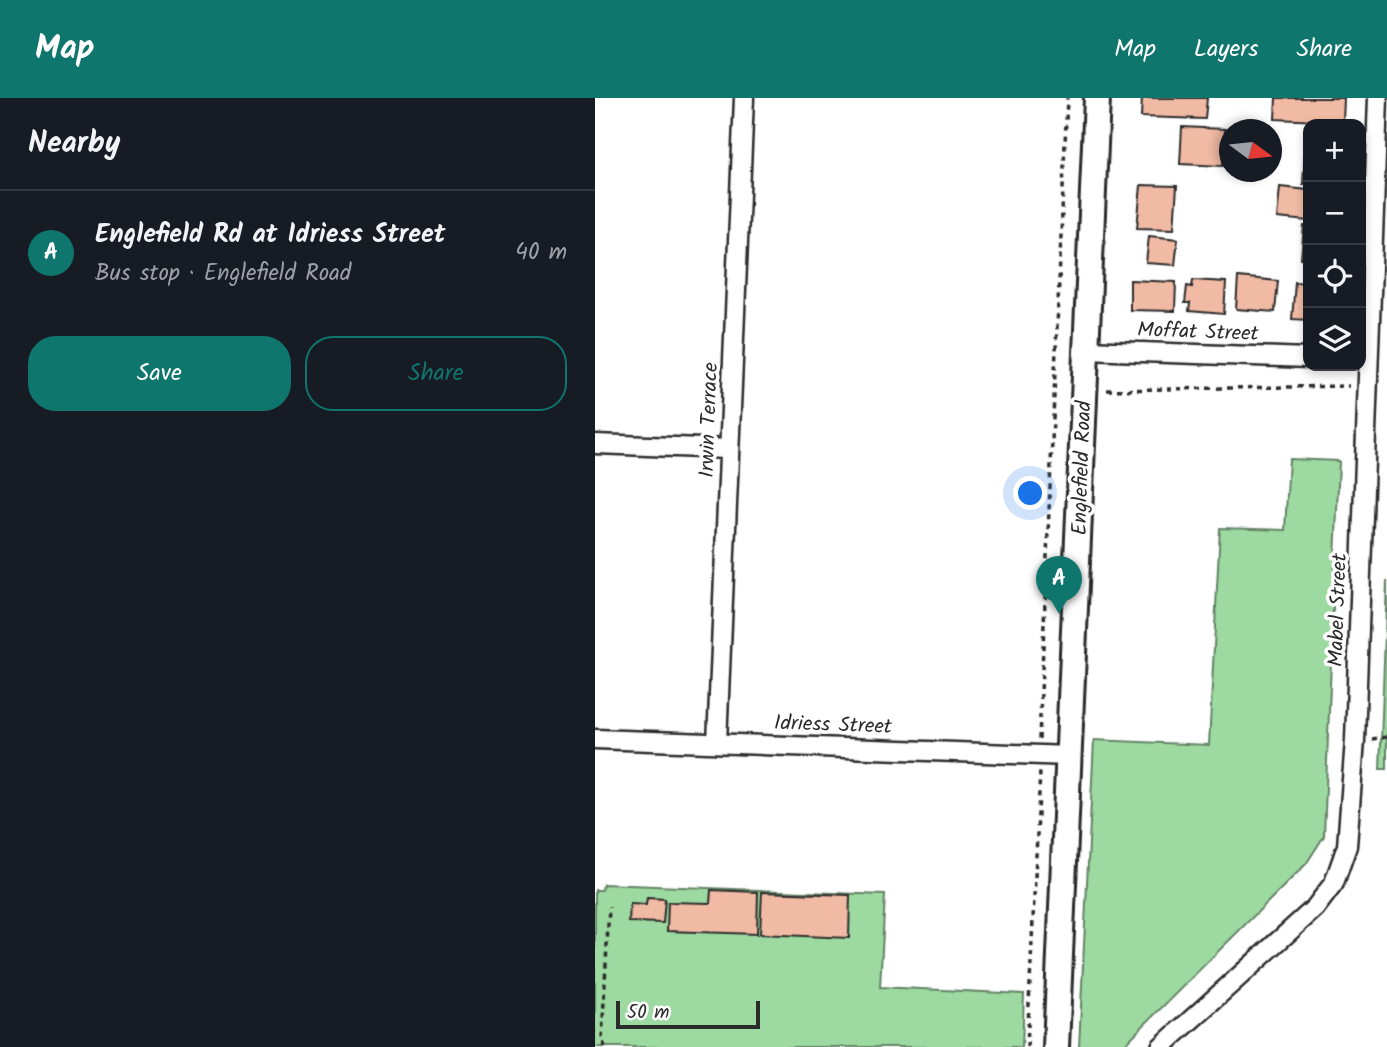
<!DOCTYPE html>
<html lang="en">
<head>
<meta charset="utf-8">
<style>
  :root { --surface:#171b24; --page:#20242c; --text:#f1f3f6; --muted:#9ea1a6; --line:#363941; --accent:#0f766e }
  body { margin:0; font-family:Kalam,sans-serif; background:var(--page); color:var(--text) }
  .controls { position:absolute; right:21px; top:21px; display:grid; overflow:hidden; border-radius:14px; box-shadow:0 4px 10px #0003 }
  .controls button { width:63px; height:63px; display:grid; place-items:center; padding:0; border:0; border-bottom:2px solid var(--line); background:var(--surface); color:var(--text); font:35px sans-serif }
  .compass { position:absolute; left:624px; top:21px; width:63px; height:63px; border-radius:50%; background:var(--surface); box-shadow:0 4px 10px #0003; rotate:105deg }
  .scale { position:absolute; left:21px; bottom:18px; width:144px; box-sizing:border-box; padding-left:7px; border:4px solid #2b2b2b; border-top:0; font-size:19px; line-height:24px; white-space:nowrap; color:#2b2b2b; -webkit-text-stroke:5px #fff; paint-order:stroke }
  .you { position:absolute; left:436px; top:396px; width:24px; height:24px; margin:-18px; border:5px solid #fff; border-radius:50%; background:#1a73e8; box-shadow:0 0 0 10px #1a73e833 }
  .badge { display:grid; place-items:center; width:46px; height:46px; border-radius:50%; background:var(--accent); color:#fff; font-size:23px; font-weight:700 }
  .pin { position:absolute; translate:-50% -58px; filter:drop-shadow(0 2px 4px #0008) }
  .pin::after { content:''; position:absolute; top:37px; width:24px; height:21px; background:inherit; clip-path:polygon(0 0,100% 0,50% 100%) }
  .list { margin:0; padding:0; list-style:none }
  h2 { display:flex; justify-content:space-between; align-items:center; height:91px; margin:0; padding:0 28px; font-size:30px }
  h2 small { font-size:23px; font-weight:400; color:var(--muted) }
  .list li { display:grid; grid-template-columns:46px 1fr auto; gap:21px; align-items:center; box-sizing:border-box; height:126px; padding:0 28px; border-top:2px solid var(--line) }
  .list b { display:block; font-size:26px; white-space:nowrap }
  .list p { margin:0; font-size:23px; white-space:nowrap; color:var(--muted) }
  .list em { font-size:23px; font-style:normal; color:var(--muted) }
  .actions { display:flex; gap:14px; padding:21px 28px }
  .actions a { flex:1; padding:16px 0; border:2px solid var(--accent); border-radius:28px; text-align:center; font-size:24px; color:var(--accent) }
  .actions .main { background:var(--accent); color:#fff }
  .icon { flex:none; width:38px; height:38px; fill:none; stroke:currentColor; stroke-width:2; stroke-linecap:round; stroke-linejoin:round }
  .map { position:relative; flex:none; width:792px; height:949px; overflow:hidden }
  header { display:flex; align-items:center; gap:42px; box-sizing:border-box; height:98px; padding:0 35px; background:var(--accent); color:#fff }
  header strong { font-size:33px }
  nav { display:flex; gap:38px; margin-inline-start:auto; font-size:24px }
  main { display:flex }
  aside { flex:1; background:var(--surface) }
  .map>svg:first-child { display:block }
  .green { fill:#9ddaa1; stroke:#648266; stroke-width:2 }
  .building { fill:#f1baa4; stroke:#2b2b2b; stroke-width:2 }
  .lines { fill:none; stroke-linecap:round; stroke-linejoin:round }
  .minor-casing { stroke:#2b2b2b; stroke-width:23 }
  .secondary-casing { stroke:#2b2b2b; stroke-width:30 }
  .path { stroke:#2b2b2b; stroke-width:3.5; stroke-dasharray:5 5; stroke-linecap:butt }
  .minor { stroke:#fff; stroke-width:18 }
  .secondary { stroke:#fff; stroke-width:24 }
  .labels { text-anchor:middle; stroke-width:7; stroke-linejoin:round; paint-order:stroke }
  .street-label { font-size:21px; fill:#2b2b2b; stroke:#fff }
</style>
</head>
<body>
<header>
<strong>Map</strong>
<nav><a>Map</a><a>Layers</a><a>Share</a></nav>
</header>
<main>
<aside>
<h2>Nearby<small></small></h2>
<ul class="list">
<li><span class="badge">A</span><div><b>Englefield Rd at Idriess Street</b><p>Bus stop · Englefield Road</p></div><em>40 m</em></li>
</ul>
<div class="actions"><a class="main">Save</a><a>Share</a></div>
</aside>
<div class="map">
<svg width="792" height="949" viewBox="0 0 792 949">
  <rect width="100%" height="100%" fill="#fff"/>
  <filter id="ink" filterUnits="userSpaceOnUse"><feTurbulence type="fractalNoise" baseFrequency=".0143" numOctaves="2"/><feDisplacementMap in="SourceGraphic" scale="14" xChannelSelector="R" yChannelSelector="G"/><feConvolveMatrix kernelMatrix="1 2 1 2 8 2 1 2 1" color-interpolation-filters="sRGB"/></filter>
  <g filter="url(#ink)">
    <path class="green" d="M694 361 744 363 729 738 711 766 527 949H484L499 642 614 647 625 430 690 432Z
      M792 482V671H785Z
      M8 786 290 797 285 889 429 896 427 949H0V792H7Z"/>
    <path class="building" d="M547 0H612L610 21 546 19Z
      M681 0H749L748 24 680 21Z
      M587 29 630 31 628 68 585 66Z
      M711 35H713V86H708Z
      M546 87 582 88 579 131 542 130Z
      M685 89 713 92V123L682 120Z
      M709 128H713V160H706Z
      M554 138 583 141 580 167 551 165Z
      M643 179 683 183 680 214 641 211Z
      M535 182 581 184 580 213 535 212Z
      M598 182 631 184 629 216 594 213 595 205H590L592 188 597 189Z
      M700 184 713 185V222L697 221Z
      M116 792 163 794 162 836 72 833 73 804 115 805Z
      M167 794 255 797 254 840 165 836Z
      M52 800 70 801 68 825 34 824 35 806 51 807Z"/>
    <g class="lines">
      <g class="minor-casing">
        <path id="minor" d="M491 252 713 260
          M0 346 134 351
          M0 641 474 658
          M122 645 149 0
          M566 949 720 810 739 785 752 748 760 642 783 0"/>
      </g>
      <g class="secondary-casing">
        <path id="secondary" d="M461 949 502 0"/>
      </g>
      <path class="path" d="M512 292 754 288
        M444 641 472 0
        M777 641 792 639
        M10 949 7 941 14 809
        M432 949 445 673"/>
      <use href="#minor" class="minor"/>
      <use href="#secondary" class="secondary"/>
    </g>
  </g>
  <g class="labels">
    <g class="street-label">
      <text transform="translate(603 233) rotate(2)" y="7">Moffat Street</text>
      <text transform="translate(113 322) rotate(-88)" y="7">Irwin Terrace</text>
      <text transform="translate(486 370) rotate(-88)" y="7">Englefield Road</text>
      <text transform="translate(742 512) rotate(-88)" y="7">Mabel Street</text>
      <text transform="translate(238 626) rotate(2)" y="7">Idriess Street</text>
    </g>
  </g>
</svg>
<div class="controls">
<button>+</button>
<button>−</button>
<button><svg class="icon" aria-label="locate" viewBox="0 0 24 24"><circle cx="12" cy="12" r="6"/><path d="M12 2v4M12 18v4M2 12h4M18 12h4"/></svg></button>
<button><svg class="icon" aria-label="layers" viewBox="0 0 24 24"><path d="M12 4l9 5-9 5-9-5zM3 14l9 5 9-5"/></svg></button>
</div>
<svg class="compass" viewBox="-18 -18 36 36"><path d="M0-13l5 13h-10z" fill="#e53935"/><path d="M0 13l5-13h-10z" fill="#9ea1a6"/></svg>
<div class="scale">50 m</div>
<div class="you"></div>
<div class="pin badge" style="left:464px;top:516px">A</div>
</div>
</main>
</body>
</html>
